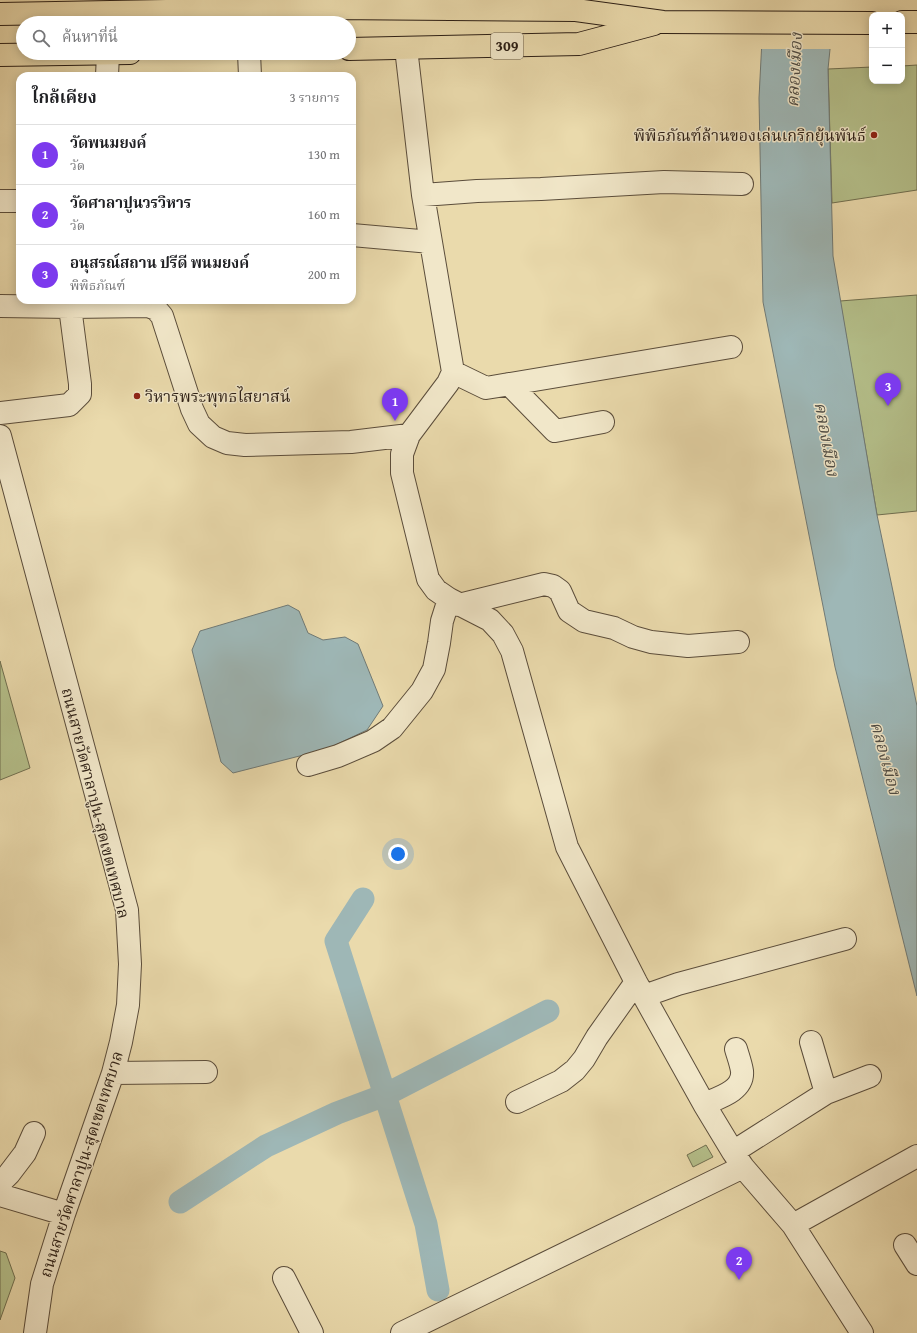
<!DOCTYPE html>
<html lang="th">
<head>
<meta charset="utf-8">
<style>
  :root { --surface:#fff; --page:#f6f6f6; --text:#202124; --muted:#757577; --line:#e0e0e0; --accent:#7c3aed }
  body { margin:0; font-family:"Gentium Book Plus","Noto Serif Thai",serif; background:var(--page); color:var(--text) }
  .controls { position:absolute; right:12px; top:12px; display:grid; overflow:hidden; border-radius:8px; box-shadow:0 2px 10px #0003 }
  .controls button { width:36px; height:36px; display:grid; place-items:center; padding:0; border:0; border-bottom:1px solid var(--line); background:var(--surface); color:var(--text); font:20px sans-serif }
  .you { position:absolute; left:398px; top:854px; width:14px; height:14px; margin:-10px; border:3px solid #fff; border-radius:50%; background:#1a73e8; box-shadow:0 0 0 6px #1a73e833 }
  .badge { display:grid; place-items:center; width:26px; height:26px; border-radius:50%; background:var(--accent); color:#fff; font-size:13px; font-weight:700 }
  .pin { position:absolute; translate:-50% -33px; filter:drop-shadow(0 1px 2px #0008) }
  .pin::after { content:''; position:absolute; top:21px; width:14px; height:12px; background:inherit; clip-path:polygon(0 0,100% 0,50% 100%) }
  .list { margin:0; padding:0; list-style:none }
  h2 { display:flex; justify-content:space-between; align-items:center; height:52px; margin:0; padding:0 16px; font-size:17px }
  h2 small { font-size:13px; font-weight:400; color:var(--muted) }
  .list li { display:grid; grid-template-columns:26px 1fr auto; gap:12px; align-items:center; box-sizing:border-box; height:60px; padding:0 16px; border-top:1px solid var(--line) }
  .list b { display:block; font-size:15px; white-space:nowrap }
  .list p { margin:0; font-size:13px; white-space:nowrap; color:var(--muted) }
  .list em { font-size:13px; font-style:normal; color:var(--muted) }
  .icon { flex:none; width:22px; height:22px; fill:none; stroke:currentColor; stroke-width:2; stroke-linecap:round; stroke-linejoin:round }
  .map { position:relative; flex:none; width:917px; height:1333px; overflow:hidden }
  .search { position:absolute; background:var(--surface); box-shadow:0 2px 10px #0003; left:16px; top:16px; width:340px; height:44px; display:flex; align-items:center; gap:10px; box-sizing:border-box; padding:0 14px; border-radius:22px; color:var(--muted); font-size:15px }
  .panel { position:absolute; background:var(--surface); box-shadow:0 2px 10px #0003; left:16px; top:72px; width:340px; height:232px; border-radius:12px }
  .map>svg:first-child { display:block }
  .green { fill:#b5c08b; stroke:#706f50 }
  .water { fill:#9eb7b6; stroke:#707a76 }
  .pier { fill:#eadaac }
  .lines { fill:none; stroke-linecap:round; stroke-linejoin:round }
  .canal { stroke:#9eb7b6; stroke-width:23 }
  .minor-casing { stroke:#5b4d3b; stroke-width:24 }
  .major-casing { stroke:#2b1e15; stroke-width:24 }
  .minor { stroke:#f1e7c9; stroke-width:22 }
  .major { stroke:#eadaac; stroke-width:22 }
  .poi-dot { fill:#8f2418; stroke:#f1e7c9; stroke-width:1.5 }
  .labels { text-anchor:middle; stroke-width:3; stroke-linejoin:round; paint-order:stroke }
  .shield { fill:#f1e7c9; stroke:#665a4b; stroke-width:1 }
  .shield-label { font-size:15px; font-weight:bold; fill:#2b1e15 }
  .poi-label { font-size:16px; fill:#2b1e15; stroke:#f1e7c9; text-anchor:end }
  .street-label { font-size:16px; fill:#2b1e15; stroke:#f1e7c9 }
  .water-label { font-size:17px; font-style:italic; fill:#4e4c45; stroke:#f1e7c9 }
</style>
</head>
<body>
<div class="map">
<svg width="917" height="1333" viewBox="0 0 917 1333">
  <rect width="100%" height="100%" fill="#eadaac"/>
  <filter id="stains"><feTurbulence type="fractalNoise" baseFrequency=".005" numOctaves="4"/><feColorMatrix values="0 0 0 0 .2 0 0 0 0 .09 0 0 0 0 .02 0 0 0 .5 -.17"/></filter>
  <radialGradient id="worn" r=".72"><stop offset=".6" stop-color="#630" stop-opacity="0"/><stop offset="1" stop-color="#630" stop-opacity=".3"/></radialGradient>
  <path class="green" d="M917 65V190L832 203 828 69 872 67V81H902V66Z
    M917 295V511L877 515 840 301Z
    M0 661 30 768 0 780Z
    M706 1145 713 1157 693 1167 687 1155Z
    M0 1251 6 1253 15 1278 0 1320Z"/>
  <path class="water" d="M764 0H835L828 69 833 256 877 515 917 706V996L835 667 763 302 759 98Z
    M288 605 299 611 308 633 323 640 345 637 358 644 383 706 367 730 327 749 233 773 221 762 192 650 200 631Z"/>
  <path class="pier" d="M762 0H837L832 49H759Z"/>
  <g class="lines">
    <path class="canal" d="M363 899 336 941 426 1224 438 1290
      M180 1202 266 1146 337 1113 385 1095 548 1011"/>
    <g class="minor-casing">
      <path id="minor" d="M406 48 423 195 453 372 448 383 409 435 402 454V473L428 579 436 590 449 599 490 620 503 634 512 651 567 847 636 982 704 1104 733 1152 743 1167 793 1225 862 1333
        M249 53 250 76
        M107 76 108 53
        M423 195 477 191 541 189 664 182 742 184
        M0 201H20
        M352 235 431 242
        M0 306 70 307 148 306 156 309 162 316 192 409 199 424 213 437 227 443 245 445 351 442 409 435
        M453 372 486 388 731 347
        M509 384 555 431 603 422
        M0 413 69 405 80 394V384L70 307
        M0 436 127 910 130 964 128 1005 121 1042 113 1073 64 1214 42 1284 35 1333
        M459 605 544 584 553 586 560 591 569 611 584 621 614 628 633 637 651 642 688 646 738 642
        M308 765 338 756 373 741 392 728 422 691 434 669 439 643 442 621 449 599
        M644 996 678 984 845 939
        M113 1073 206 1072
        M826 1093 870 1076
        M517 1102 561 1081 575 1070 584 1059 597 1037 636 982
        M704 1104C718 1098 744 1091 742 1071 741 1064 738 1056 736 1049
        M733 1152 826 1093 811 1042
        M0 1183 9 1174 25 1153 34 1133
        M0 1195 64 1214
        M793 1225 917 1156
        M905 1245 917 1264
        M284 1278 312 1333
        M402 1333 743 1167"/>
    </g>
    <g class="major-casing">
      <path id="major" d="M0 14 332 8 576 10 663 22 872 23
        M902 22H917
        M349 49 579 44 654 24
        M0 55 130 53"/>
    </g>
    <use href="#minor" class="minor"/>
    <use href="#major" class="major"/>
  </g>
  <g class="poi-dot">
    <circle cx="874" cy="135" r="4"/>
    <circle cx="137" cy="396" r="4"/>
  </g>
  <g class="labels">
    <rect class="shield" x="491" y="33" width="32" height="26" rx="3"/>
    <g class="shield-label">
      <text x="507" y="51">309</text>
    </g>
    <g class="poi-label">
      <text x="866" y="141">พิพิธภัณฑ์ล้านของเล่นเกริกยุ้นพันธ์</text>
      <text x="145" y="402" text-anchor="start">วิหารพระพุทธไสยาสน์</text>
    </g>
    <g class="street-label">
      <text transform="translate(96 803) rotate(76)" y="6">ถนนสายวัดศาลาปูน-สุดเขตเทศบาล</text>
      <text transform="translate(81 1164) rotate(-72)" y="6">ถนนสายวัดศาลาปูน-สุดเขตเทศบาล</text>
    </g>
    <g class="water-label">
      <text transform="translate(794 70) rotate(-87)" y="6">คลองเมือง</text>
      <text transform="translate(827 439) rotate(80)" y="6">คลองเมือง</text>
      <text transform="translate(886 758) rotate(75)" y="6">คลองเมือง</text>
    </g>
  </g>
  <rect width="100%" height="100%" filter="url(#stains)"/>
  <rect width="100%" height="100%" fill="url(#worn)"/>
</svg>
<div class="controls">
<button>+</button>
<button>−</button>
</div>
<div class="you"></div>
<div class="pin badge" style="left:395px;top:421px">1</div>
<div class="pin badge" style="left:739px;top:1280px">2</div>
<div class="pin badge" style="left:888px;top:406px">3</div>
<div class="search"><svg class="icon" aria-label="search" viewBox="0 0 24 24"><circle cx="10" cy="10" r="6"/><path d="M15 15l6 6"/></svg>ค้นหาที่นี่</div>
<section class="panel">
<h2>ใกล้เคียง<small>3 รายการ</small></h2>
<ul class="list">
<li><span class="badge">1</span><div><b>วัดพนมยงค์</b><p>วัด</p></div><em>130 m</em></li>
<li><span class="badge">2</span><div><b>วัดศาลาปูนวรวิหาร</b><p>วัด</p></div><em>160 m</em></li>
<li><span class="badge">3</span><div><b>อนุสรณ์สถาน ปรีดี พนมยงค์</b><p>พิพิธภัณฑ์</p></div><em>200 m</em></li>
</ul>
</section>
</div>
</body>
</html>
